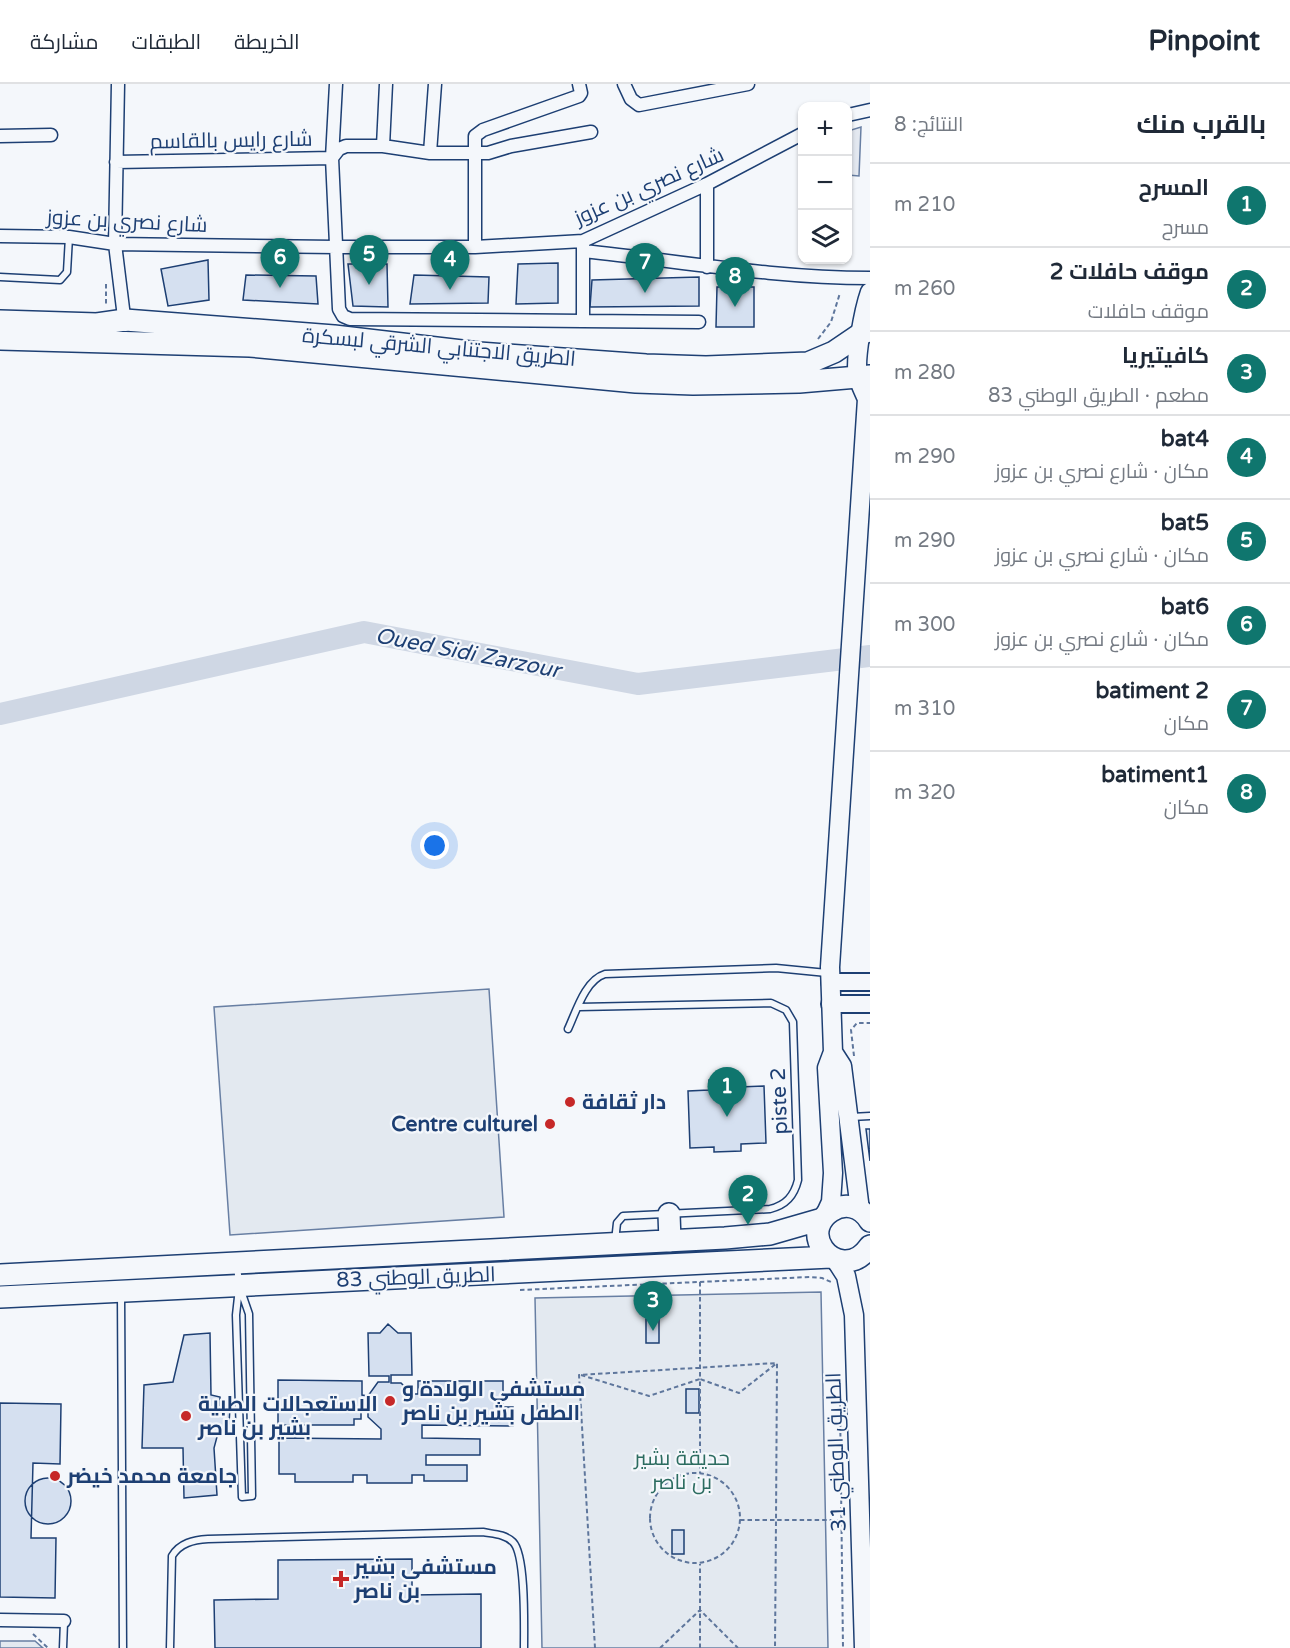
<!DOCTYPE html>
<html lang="ar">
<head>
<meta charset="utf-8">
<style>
  :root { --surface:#fff; --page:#f6f6f7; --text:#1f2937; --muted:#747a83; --line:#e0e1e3; --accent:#0f766e }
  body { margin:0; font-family:"Varela Round",Cairo,sans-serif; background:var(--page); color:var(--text); direction:rtl }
  .controls { position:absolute; right:18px; top:18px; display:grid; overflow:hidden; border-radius:12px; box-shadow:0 2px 4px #0004 }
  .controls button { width:54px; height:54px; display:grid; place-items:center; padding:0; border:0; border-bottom:2px solid var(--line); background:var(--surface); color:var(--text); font:30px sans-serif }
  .you { position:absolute; left:435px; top:762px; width:21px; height:21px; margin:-15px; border:4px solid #fff; border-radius:50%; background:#1a73e8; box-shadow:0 0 0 9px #1a73e833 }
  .badge { display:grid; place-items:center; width:39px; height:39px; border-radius:50%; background:var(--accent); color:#fff; font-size:20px; font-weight:700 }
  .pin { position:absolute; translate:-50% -50px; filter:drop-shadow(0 2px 3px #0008) }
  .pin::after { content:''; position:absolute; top:32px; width:21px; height:18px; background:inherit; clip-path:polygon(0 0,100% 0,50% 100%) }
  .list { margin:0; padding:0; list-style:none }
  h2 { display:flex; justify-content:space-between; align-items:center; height:78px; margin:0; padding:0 24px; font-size:26px }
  h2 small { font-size:20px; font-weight:400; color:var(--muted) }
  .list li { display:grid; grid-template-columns:39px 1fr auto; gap:18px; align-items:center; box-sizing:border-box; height:84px; padding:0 24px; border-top:2px solid var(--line) }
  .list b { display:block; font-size:22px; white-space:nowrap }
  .list p { margin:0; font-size:20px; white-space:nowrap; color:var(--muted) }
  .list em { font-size:20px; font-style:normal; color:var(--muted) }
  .icon { flex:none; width:33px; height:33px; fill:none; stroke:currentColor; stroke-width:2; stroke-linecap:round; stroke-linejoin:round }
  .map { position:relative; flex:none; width:870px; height:1564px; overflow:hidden; direction:ltr }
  header { display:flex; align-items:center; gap:36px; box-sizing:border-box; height:84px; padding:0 30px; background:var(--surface); border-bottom:2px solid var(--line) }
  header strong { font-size:28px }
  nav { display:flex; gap:33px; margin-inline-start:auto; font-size:21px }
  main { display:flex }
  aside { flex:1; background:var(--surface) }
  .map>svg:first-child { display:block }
  .green { fill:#e3e9f0; stroke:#687fa3; stroke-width:1.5 }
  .parking { fill:#e3e8f0; stroke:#687fa3; stroke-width:1.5 }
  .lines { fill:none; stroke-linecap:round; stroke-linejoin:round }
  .river { stroke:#cfd7e4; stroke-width:22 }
  .building { fill:#d5e0f0; stroke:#1d3f73; stroke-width:1.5 }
  .lane-casing { stroke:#1d3f73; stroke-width:9 }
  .street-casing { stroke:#1d3f73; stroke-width:15 }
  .secondary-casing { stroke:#1d3f73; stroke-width:20 }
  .primary-casing { stroke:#1d3f73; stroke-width:21 }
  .highway-casing { stroke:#1d3f73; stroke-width:24 }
  .path { stroke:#5e769c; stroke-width:2; stroke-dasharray:4.5 3; stroke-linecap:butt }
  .lane { stroke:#f4f7fb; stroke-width:6 }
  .street { stroke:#f4f7fb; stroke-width:12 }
  .secondary { stroke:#f4f7fb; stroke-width:16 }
  .primary { stroke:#f4f7fb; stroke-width:18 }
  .highway { stroke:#f4f7fb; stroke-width:21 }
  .poi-dot { fill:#c62828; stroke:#f4f7fb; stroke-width:2 }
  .labels { text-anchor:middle; stroke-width:4.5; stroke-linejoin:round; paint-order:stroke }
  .street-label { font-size:21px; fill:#1d3f73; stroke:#f4f7fb }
  .poi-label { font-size:21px; font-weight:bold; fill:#1d3f73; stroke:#f4f7fb; text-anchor:start }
  .park-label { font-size:21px; fill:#2c6c60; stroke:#f4f7fb }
  .water-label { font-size:22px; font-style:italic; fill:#1d3f73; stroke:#f4f7fb }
</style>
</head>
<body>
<header>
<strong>Pinpoint</strong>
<nav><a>الخريطة</a><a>الطبقات</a><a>مشاركة</a></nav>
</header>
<main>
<aside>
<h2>بالقرب منك<small>النتائج: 8</small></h2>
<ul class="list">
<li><span class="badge">1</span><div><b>المسرح</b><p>مسرح</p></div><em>210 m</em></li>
<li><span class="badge">2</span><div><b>موقف حافلات 2</b><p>موقف حافلات</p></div><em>260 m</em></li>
<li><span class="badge">3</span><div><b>كافيتيريا</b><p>مطعم · الطريق الوطني 83</p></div><em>280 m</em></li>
<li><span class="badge">4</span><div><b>bat4</b><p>مكان · شارع نصري بن عزوز</p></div><em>290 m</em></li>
<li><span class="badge">5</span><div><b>bat5</b><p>مكان · شارع نصري بن عزوز</p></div><em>290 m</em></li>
<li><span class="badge">6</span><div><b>bat6</b><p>مكان · شارع نصري بن عزوز</p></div><em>300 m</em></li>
<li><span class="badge">7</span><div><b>batiment 2</b><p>مكان</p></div><em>310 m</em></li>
<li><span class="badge">8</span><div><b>batiment1</b><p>مكان</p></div><em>320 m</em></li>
</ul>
</aside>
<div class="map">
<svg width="870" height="1564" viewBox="0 0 870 1564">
  <rect width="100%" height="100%" fill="#f4f7fb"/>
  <path class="green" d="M489 905 504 1133 230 1151 214 923Z
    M821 1208 828 1564H542L535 1214Z
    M0 1557H35L43 1564H0Z"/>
  <path class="parking" d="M861 43 859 92 848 91V47Z"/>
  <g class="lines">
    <path class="river" d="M0 630 364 548 638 600 870 572"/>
  </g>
  <path class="building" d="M208 176 209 216 168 222 161 185Z
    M558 179V219L516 220 518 180Z
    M348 180H387L388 223 353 222Z
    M246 191 316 192 318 220 243 216Z
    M414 191 489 193 488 219 410 220Z
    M699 193V222L590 223 592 196Z
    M717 203H754V243H716Z
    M739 995V1003L764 1002 766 1059 741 1060V1067L714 1068V1063L690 1064 688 1007 709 1006V996Z
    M866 1045H870V1077Z
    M646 1235H659V1259H646Z
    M388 1240 398 1249H411L412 1291H391V1299H401L412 1310H418V1297H503V1323H513V1342L422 1341V1354L480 1355V1371H426V1381H467V1397H424V1391H412V1399H367V1391H353V1398H295V1390H279V1354L381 1355V1345L368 1333V1326H361V1335H354V1341H278V1296L362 1297V1311L368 1312 378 1298H389V1292H369L368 1249H380Z
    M210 1249 211 1311 220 1313V1324H230L229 1340 218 1349 214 1364 217 1411 184 1414 183 1364H142L144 1301 173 1298 184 1251Z
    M686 1305H699V1329H686Z
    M0 1319 61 1320 60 1380 33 1379 31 1454H56L55 1514 0 1513Z
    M25 1417a23 23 0 1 1 46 0a23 23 0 1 1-46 0Z
    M672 1446H684V1470H672Z
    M412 1475V1511L481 1510V1564H215L214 1516 278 1515V1476Z"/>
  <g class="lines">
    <g class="lane-casing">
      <path id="lane" d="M0 193 60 196 67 188 69 153
        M579 923 771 919 786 926 793 938 798 1096C794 1112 786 1121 770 1125L623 1132 617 1139 615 1157
        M568 945C576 928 585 896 605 890L776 884 827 889
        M851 1033 870 1032
        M237 1181 239 1201 249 1230 252 1412 242 1413 236 1231 239 1204
        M121 1210 123 1564
        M63 1564 64 1538
        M170 1564 172 1472C180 1459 193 1456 208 1455L483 1448C493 1450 505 1450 513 1458 526 1471 524 1543 524 1564"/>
    </g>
    <g class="street-casing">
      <path id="street" d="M118 0 115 160 125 241
        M336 0 332 74 339 225 343 232 350 235 583 237
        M624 0 631 15 639 21 748 0
        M848 31 870 26
        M0 52 51 51
        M383 62 386 0
        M430 69 435 0
        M116 78 332 74 339 65 346 62H383L430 69H488L511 62 591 48
        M707 100V183
        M0 152 69 153 115 160 336 163H475L583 157 707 100 802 50
        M583 161V237L699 238
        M475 163V52L483 46 579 12 581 9 579 0
        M583 167C679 177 774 194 870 194
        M0 1536 64 1537"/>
    </g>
    <g class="secondary-casing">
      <path id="secondary" d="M830 898H870
        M830 920H870"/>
    </g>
    <g class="primary-casing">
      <path id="primary" d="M833 968 842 982 860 1126
        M825 1131 831 1118 833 1089 827 984 833 968 830 883 867 315C864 308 860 300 858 293 854 276 864 225 870 208
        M835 1175 846 1192 854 1231 864 1564"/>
    </g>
    <g class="highway-casing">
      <path id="highway" d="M0 237 97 240 125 236 334 252 479 269 646 281 706 283 808 279 834 268 862 249 870 247
        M0 255 250 262 636 298 693 300 799 298 870 292
        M669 1130 670 1157
        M870 1137C850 1103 802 1135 823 1165 828 1172 835 1176 843 1177 855 1178 863 1172 870 1162
        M0 1191 725 1154 770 1150 822 1135
        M0 1213 831 1173"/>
    </g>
    <path class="path" d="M106 200V221
      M818 255 831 238 840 209
      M854 972 851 946 857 939H870
      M700 1198V1295L739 1309 777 1279 776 1436H841
      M520 1206 810 1193 822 1194 831 1198
      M581 1291 649 1312 700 1295V1389
      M840 1318 843 1564
      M650 1434a45 45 0 1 1 90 0a45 45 0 1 1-90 0Z
      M740 1436H776L775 1564
      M33 1550 48 1564
      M595 1564 579 1291 777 1279
      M660 1564 700 1526 738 1564
      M700 1564V1480"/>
    <use href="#lane" class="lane"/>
    <use href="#street" class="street"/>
    <use href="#secondary" class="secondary"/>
    <use href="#primary" class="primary"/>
    <use href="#highway" class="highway"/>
  </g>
  <g class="poi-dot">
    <circle cx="570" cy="1018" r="6"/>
    <circle cx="550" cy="1040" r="6"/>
    <circle cx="390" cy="1317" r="6"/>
    <circle cx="186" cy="1332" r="6"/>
    <circle cx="55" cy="1392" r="6"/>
    <path d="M338 1486h6v6h6v6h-6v6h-6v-6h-6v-6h6z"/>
  </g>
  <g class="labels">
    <g class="street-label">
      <text transform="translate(231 56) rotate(-1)" y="7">شارع رايس بالقاسم</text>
      <text transform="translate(649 102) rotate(-24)" y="7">شارع نصري بن عزوز</text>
      <text transform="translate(127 137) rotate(3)" y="7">شارع نصري بن عزوز</text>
      <text transform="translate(439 263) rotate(5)" y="7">الطريق الاجتنابي الشرقي لبسكرة</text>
      <text transform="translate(779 1017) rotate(-92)" y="7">piste 2</text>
      <text transform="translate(416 1193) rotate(-2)" y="7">الطريق الوطني 83</text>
      <text transform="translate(836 1368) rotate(-92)" y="7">الطريق الوطني 31</text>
    </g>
    <g class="poi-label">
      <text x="582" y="1025">دار ثقافة</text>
      <text x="538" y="1047" text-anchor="end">Centre culturel</text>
      <text x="402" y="1312">مستشفى الولادة و<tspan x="402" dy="24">الطفل بشير بن ناصر</tspan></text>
      <text x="198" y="1327">الاستعجالات الطبية<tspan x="198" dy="24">بشير بن ناصر</tspan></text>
      <text x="67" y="1399">جامعة محمد خيضر</text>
      <text x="354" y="1490">مستشفى بشير<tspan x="354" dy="24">بن ناصر</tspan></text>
    </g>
    <g class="park-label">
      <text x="682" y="1381">حديقة بشير<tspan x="682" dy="24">بن ناصر</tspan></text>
    </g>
    <g class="water-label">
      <text transform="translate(468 568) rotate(11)" y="8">Oued Sidi Zarzour</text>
    </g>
  </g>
</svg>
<div class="controls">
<button>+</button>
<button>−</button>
<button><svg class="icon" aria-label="layers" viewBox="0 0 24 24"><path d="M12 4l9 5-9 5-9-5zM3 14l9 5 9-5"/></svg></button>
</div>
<div class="you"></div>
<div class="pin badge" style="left:727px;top:1033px">1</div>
<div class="pin badge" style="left:748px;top:1141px">2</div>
<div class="pin badge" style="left:653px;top:1247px">3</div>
<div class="pin badge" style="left:450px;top:206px">4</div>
<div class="pin badge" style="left:369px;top:201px">5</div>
<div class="pin badge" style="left:280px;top:204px">6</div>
<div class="pin badge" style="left:645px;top:209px">7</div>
<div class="pin badge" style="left:735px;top:223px">8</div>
</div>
</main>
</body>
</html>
